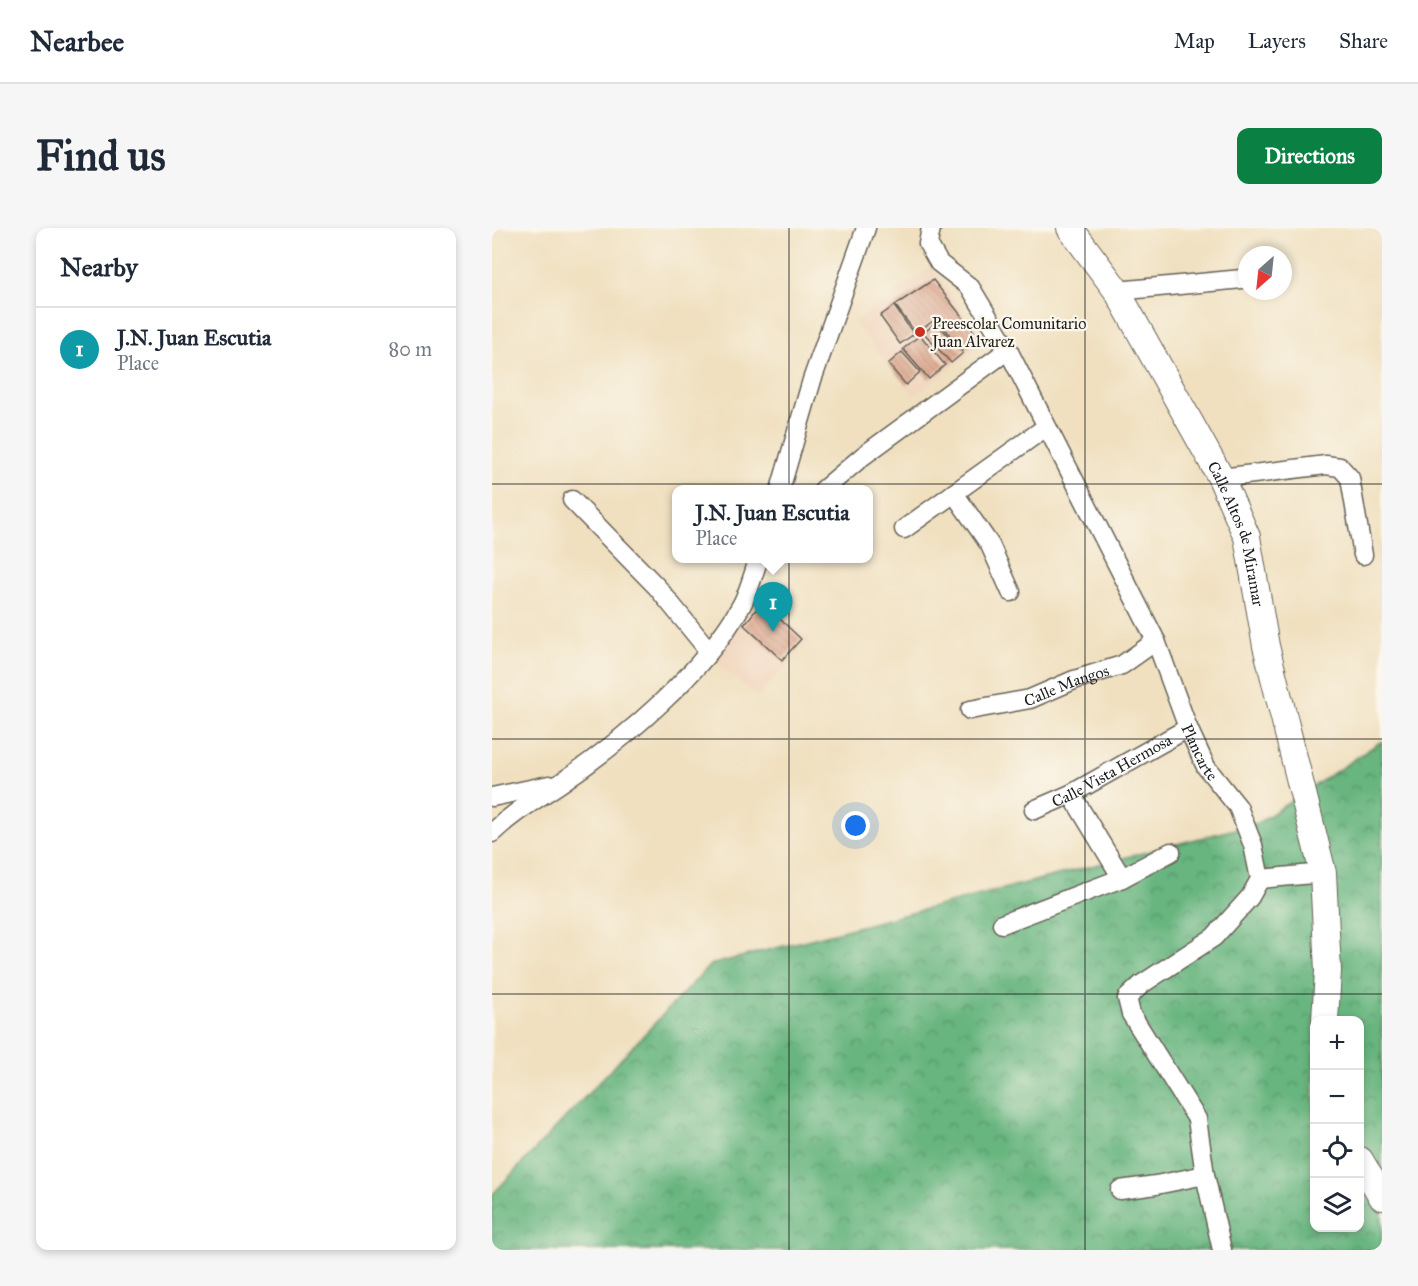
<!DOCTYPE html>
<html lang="en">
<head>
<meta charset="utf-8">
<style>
  :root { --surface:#fff; --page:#f6f6f7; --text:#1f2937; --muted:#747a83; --line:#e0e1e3; --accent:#0b8043 }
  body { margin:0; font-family:"IM FELL Great Primer",serif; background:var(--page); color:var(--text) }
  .controls { position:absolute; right:18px; bottom:18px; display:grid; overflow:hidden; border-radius:12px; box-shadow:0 3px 9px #0003 }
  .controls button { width:54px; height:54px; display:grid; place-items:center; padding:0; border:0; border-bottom:2px solid var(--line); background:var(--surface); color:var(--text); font:30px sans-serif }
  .compass { position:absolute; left:746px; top:18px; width:54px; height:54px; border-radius:50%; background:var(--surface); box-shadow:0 3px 9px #0003; rotate:207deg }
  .you { position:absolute; left:364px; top:598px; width:21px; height:21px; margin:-15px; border:4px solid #fff; border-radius:50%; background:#1a73e8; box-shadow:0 0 0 9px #1a73e833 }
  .badge { display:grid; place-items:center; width:39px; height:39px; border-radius:50%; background:var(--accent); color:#fff; font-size:20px; font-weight:700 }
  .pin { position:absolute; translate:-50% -50px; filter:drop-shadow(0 2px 3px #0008) }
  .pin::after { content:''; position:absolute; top:32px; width:21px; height:18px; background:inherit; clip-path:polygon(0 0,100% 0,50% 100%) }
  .popup { position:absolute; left:180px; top:257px; width:201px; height:78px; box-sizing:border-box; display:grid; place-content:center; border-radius:12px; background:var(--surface); filter:drop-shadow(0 2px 4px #0005); font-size:20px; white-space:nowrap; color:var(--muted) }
  .popup b { font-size:22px; color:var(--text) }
  .popup::after { content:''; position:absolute; left:50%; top:100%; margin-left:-12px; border:12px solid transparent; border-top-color:var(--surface) }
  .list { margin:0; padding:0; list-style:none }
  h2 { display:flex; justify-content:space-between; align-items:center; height:78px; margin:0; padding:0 24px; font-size:26px }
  h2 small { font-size:20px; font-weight:400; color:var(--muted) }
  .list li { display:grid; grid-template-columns:39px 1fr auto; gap:18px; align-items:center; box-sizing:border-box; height:84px; padding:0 24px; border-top:2px solid var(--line) }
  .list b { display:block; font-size:22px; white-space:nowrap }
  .list p { margin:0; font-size:20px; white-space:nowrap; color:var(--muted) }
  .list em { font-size:20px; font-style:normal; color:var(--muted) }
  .icon { flex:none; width:33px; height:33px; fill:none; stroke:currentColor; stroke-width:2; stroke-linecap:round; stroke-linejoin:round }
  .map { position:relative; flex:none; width:890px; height:1022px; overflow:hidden; border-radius:12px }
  header { display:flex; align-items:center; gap:36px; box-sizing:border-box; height:84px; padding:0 30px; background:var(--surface); border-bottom:2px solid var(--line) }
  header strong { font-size:28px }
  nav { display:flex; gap:33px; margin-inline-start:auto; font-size:21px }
  .intro { display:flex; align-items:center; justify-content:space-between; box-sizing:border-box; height:144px; padding:0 36px }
  h1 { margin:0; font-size:42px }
  .button { padding:15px 27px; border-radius:12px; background:var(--accent); color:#fff; font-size:21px; font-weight:700 }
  main { display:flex; gap:36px; padding:0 36px }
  aside { flex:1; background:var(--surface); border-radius:12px; box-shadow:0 3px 9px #0003 }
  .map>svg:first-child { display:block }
  .built { fill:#f1d5bd }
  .forest { fill:url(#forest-crowns); stroke:#42684e; stroke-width:1.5; fill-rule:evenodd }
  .building { fill:url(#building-back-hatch) }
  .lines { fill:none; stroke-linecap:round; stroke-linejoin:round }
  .street-casing { stroke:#666155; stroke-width:21 }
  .secondary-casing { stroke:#666155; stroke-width:28 }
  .street { stroke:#fff; stroke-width:18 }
  .secondary { stroke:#fff; stroke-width:26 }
  .grid { fill:none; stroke:#1c1c1c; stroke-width:1.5; stroke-opacity:0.55 }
  .poi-dot { fill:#c8321e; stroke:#fbf7ec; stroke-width:2 }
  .labels { text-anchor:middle; stroke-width:4.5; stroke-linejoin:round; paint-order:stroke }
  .poi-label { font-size:16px; fill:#1c1c1c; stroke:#fbf7ec; text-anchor:start }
  .street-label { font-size:16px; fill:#1c1c1c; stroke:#fbf7ec }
</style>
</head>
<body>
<header>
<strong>Nearbee</strong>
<nav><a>Map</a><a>Layers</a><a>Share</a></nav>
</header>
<div class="intro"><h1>Find us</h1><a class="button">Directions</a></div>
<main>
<aside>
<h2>Nearby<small></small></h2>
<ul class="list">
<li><span class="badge" style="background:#0f9aa8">1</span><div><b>J.N. Juan Escutia</b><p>Place</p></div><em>80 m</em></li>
</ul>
</aside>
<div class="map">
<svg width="890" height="1022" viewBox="0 0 890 1022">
  <defs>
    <pattern id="forest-crowns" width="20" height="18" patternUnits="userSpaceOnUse" patternTransform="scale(1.5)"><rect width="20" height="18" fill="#67b57f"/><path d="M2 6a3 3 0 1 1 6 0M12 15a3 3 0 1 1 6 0" fill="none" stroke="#549267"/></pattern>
    <pattern id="building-back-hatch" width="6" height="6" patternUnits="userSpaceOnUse" patternTransform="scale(1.5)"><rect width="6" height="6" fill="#daa288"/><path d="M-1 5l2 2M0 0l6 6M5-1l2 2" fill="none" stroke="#ba8b75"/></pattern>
  </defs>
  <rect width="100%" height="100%" fill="#fbf7ec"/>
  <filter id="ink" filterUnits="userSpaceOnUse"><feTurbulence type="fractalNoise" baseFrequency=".0167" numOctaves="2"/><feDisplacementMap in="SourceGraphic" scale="12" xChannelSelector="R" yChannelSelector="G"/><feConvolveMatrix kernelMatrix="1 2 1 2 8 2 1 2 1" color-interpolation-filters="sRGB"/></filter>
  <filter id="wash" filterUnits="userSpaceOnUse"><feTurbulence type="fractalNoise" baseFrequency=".008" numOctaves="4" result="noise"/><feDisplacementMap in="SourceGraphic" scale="24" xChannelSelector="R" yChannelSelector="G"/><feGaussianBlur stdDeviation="1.35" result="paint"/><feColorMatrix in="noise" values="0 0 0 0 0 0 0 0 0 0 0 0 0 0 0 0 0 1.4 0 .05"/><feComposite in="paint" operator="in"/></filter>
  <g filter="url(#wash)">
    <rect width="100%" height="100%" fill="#f0e0c0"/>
    <path class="built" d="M439 39 494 114 422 168 362 94Z
      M269 368 318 413 265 468 219 430Z"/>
    <path class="forest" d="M890 513V1022H0V967L218 737 766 595ZM822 792H868V1000H822Z"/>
    <g id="blocks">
      <path class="building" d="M441 52 488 111 471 122 444 91 424 105 403 77Z
        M402 78 422 106 408 116 388 88Z
        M444 94 471 125 459 135 432 105Z
        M428 107 453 137 437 151 411 121Z
        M410 124 428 144 414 157 396 136Z
        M270 374 309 411 290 432 252 397Z"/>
    </g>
  </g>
  <g filter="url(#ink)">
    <use href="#blocks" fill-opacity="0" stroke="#666155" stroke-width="1.5"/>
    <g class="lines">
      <g class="street-casing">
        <g id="street">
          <path id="s1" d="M439 0 436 16 447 35 478 59 516 122 664 413 696 500 714 539 746 579 761 617 768 651 758 669 722 709 650 756 635 770 639 786 705 891 713 947 730 1022"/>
          <path d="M625 63 750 51"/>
          <path d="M729 250 834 237 848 239 858 250 871 327"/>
          <path d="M288 262 320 152 374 0"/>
          <path d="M331 262 371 228 516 122"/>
          <path d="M462 265 498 317 519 364"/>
          <path d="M80 272 165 359 217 423"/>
          <path d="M412 301 554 199"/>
          <path id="s2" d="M478 482 538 471 582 452 630 437 664 413"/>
          <path d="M579 566 630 650"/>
          <path d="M0 569 57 557"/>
          <path id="s3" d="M542 582 579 566 696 500"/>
          <path d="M0 605C23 583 45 571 70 554 133 511 212 444 249 378 257 364 261 346 267 330"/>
          <path d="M768 651 831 645"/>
          <path d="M510 696 630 650 679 624"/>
          <path d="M628 962 664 957 713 947"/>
        </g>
      </g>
      <g class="secondary-casing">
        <g id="secondary">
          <path id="s4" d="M578 0 625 63 729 250 755 309 774 418 831 645 836 743 833 792"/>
          <path d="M868 932 890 969"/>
        </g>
      </g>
      <use href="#street" class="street"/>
      <use href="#secondary" class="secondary"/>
    </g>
  </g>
  <path class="grid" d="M297 0V1022M593 0V1022M0 256H890M0 511H890M0 766H890"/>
  <circle class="poi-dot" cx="428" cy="104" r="6"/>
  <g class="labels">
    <g class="poi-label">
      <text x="440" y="101">Preescolar Comunitario<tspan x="440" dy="18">Juan Alvarez</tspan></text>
    </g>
    <g class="street-label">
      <text dy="6" stroke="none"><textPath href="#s4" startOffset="351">Calle Altos de Miramar</textPath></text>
      <text dy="6" stroke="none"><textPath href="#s2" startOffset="100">Calle Mangos</textPath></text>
      <text dy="6" stroke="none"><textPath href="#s1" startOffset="597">Plancarte</textPath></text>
      <text dy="6" stroke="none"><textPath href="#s3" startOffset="87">Calle Vista Hermosa</textPath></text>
    </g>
  </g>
</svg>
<div class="controls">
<button>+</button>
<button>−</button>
<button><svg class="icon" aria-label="locate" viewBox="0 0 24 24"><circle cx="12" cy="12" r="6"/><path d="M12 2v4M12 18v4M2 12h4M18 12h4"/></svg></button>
<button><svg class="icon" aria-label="layers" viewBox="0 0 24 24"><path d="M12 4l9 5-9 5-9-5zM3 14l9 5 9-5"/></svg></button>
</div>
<svg class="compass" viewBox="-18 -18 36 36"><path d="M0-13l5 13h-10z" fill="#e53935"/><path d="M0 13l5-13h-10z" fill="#747a83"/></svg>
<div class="you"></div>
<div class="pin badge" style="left:281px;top:404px;background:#0f9aa8">1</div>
<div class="popup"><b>J.N. Juan Escutia</b>Place</div>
</div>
</main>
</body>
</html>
